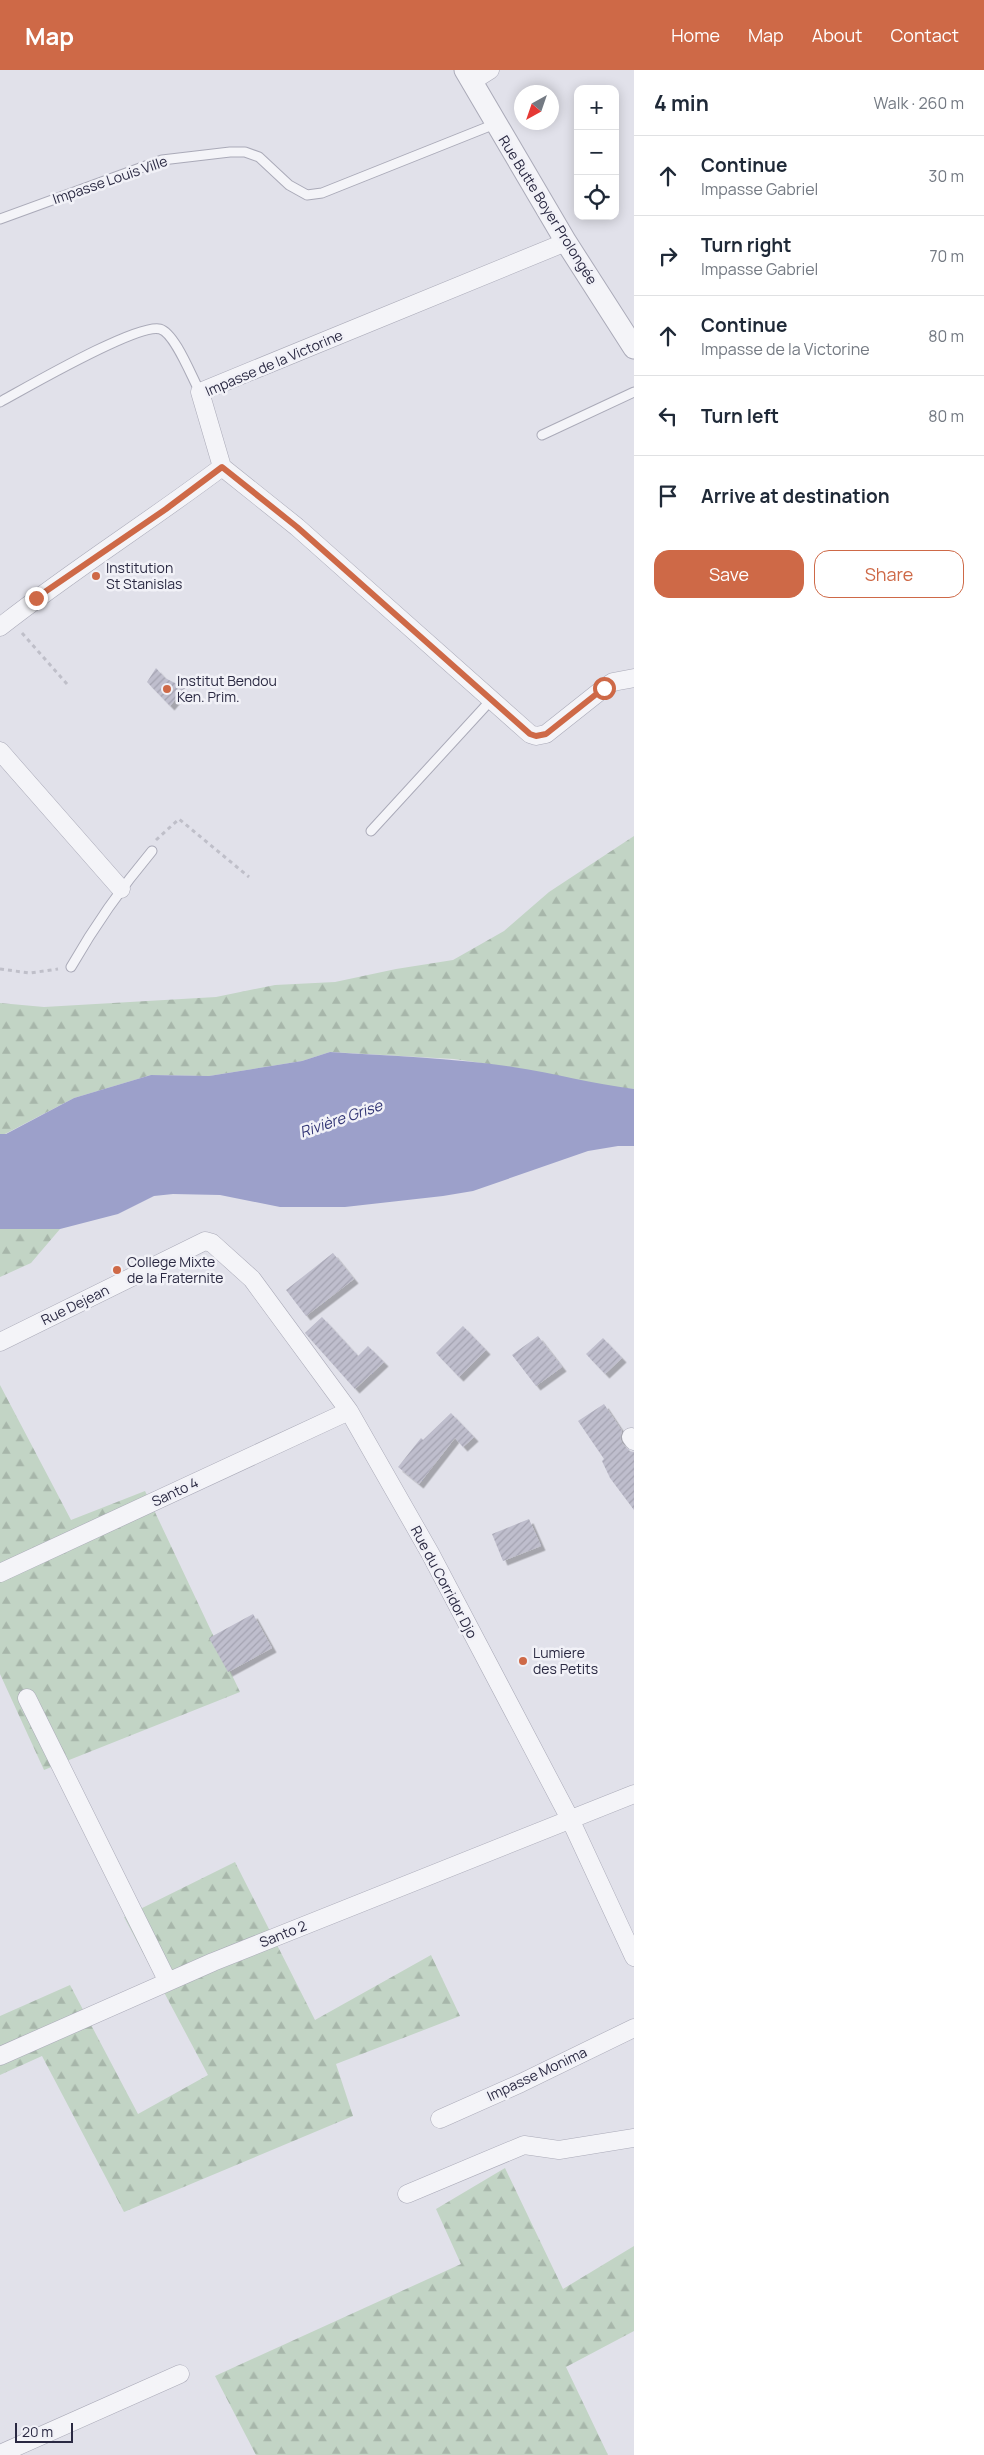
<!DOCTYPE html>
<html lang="en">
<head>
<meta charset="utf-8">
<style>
  :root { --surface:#fff; --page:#f6f6f7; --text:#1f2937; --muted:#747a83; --line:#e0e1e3; --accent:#ce6947 }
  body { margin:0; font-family:Manrope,sans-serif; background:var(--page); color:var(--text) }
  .controls { position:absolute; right:15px; top:15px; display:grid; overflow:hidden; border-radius:10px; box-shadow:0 2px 12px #0003 }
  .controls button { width:45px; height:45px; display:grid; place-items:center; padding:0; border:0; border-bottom:1px solid var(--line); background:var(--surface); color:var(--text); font:25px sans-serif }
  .compass { position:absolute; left:514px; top:15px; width:45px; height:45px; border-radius:50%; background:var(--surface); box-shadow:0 2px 12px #0003; rotate:220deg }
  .scale { position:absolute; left:15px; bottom:12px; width:58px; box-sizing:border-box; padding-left:5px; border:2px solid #2a2942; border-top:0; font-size:14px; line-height:18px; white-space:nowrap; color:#2a2942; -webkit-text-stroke:4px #f1f1f7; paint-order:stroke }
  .stop { position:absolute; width:15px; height:15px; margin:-11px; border:4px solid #ce6947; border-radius:50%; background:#fff }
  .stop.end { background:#ce6947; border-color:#fff; box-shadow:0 1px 5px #0008 }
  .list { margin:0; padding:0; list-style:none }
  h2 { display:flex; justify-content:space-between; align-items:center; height:65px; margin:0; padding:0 20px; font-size:21px }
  h2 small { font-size:16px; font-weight:400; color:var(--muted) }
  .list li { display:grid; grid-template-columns:32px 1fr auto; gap:15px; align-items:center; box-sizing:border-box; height:80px; padding:0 20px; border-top:1px solid var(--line) }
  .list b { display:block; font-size:19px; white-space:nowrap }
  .list p { margin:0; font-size:16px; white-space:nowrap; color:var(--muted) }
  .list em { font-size:16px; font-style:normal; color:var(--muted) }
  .actions { display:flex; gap:10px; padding:15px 20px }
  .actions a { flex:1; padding:11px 0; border:1px solid var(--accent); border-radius:15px; text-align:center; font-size:18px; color:var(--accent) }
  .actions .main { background:var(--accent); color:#fff }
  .icon { flex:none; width:28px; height:28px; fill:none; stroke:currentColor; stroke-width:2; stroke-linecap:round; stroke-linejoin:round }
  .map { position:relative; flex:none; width:634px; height:2385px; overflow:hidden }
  header { display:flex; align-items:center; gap:30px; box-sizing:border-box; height:70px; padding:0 25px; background:var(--accent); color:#fff }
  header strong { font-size:24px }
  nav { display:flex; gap:28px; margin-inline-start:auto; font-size:18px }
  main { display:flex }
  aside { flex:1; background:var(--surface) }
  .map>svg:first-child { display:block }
  .forest { fill:url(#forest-firs) }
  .water { fill:#9ca0ca }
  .building { fill:url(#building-hatch); filter:url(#shadow) }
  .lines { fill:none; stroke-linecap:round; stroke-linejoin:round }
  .service-casing { stroke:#aaaab8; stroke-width:11 }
  .minor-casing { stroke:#aaaab8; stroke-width:19 }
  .tertiary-casing { stroke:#aaaab8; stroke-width:23 }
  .path { stroke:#bfbfc9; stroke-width:3; stroke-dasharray:4 4; stroke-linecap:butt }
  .service { stroke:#f4f4f8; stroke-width:9 }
  .minor { stroke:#f4f4f8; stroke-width:18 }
  .tertiary { stroke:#f4f4f8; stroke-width:21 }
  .route { stroke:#ce6947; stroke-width:6 }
  .poi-dot { fill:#ce6947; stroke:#f1f1f7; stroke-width:2 }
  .labels { text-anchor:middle; stroke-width:5; stroke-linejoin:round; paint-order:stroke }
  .street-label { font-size:14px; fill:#2a2942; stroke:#f1f1f7 }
  .poi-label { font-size:14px; fill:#2a2942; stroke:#f1f1f7; text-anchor:start }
  .water-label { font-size:15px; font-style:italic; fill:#333676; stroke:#f1f1f7 }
</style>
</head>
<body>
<header>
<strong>Map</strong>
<nav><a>Home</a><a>Map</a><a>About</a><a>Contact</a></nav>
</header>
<main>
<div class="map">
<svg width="634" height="2385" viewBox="0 0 634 2385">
  <defs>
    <pattern id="forest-firs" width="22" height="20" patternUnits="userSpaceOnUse" patternTransform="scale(1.25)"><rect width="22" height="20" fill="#c2d4c5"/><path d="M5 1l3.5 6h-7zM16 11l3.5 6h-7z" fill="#a7b6aa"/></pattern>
    <pattern id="building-hatch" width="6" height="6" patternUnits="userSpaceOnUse" patternTransform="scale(1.25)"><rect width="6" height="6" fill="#bfbecd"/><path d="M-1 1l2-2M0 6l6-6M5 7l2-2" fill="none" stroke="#a4a3b1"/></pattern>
    <filter id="shadow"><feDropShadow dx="4.5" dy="4.5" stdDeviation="0" flood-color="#0004"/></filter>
  </defs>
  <rect width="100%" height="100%" fill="#e1e1ea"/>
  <path class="forest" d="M634 766V1019L605 1016 516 998 454 989 330 982 302 991 209 1006 151 1005 74 1028 5 1064H0V933L44 937 216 927 275 915 335 912 396 899 453 890 504 861 549 822Z
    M0 1159H60L31 1193 0 1207Z
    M0 1315 71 1450 145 1421 240 1622 44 1700 0 1604Z
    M235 1792 315 1950 431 1885 460 1946 336 1994 353 2046 124 2142 42 1986 0 2005V1946L70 1915 138 2044 208 2005 124 1847Z
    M505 2098 563 2219 634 2176V2261L566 2297 608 2385H256L215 2306 461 2194 436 2139Z"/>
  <path class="water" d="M330 982C392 986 453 988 513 997 554 1003 593 1014 634 1019V1076H618L588 1081 473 1121 443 1126 345 1137H280L220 1125 173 1124 154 1126 118 1144 60 1159H0V1064H6L74 1028 151 1005 209 1006 302 991Z"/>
  <path class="building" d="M156 598 165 608 185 618 170 636 147 612Z
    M333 1183 354 1209 306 1246 286 1220Z
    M322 1247 358 1286 368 1276 384 1292 355 1319 305 1263Z
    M463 1256 486 1280 459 1307 436 1283Z
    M538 1266 562 1297 536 1316 512 1285Z
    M603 1268 622 1288 605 1304 586 1284Z
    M604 1334 622 1361 620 1368 622 1373 629 1381 634 1382V1440L610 1408 602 1391 604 1389 578 1351Z
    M451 1343 474 1367 463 1377 455 1368 419 1414 398 1397 421 1368 423 1370Z
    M529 1449 541 1476 503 1491 492 1464Z
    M253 1544 272 1578 228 1602 209 1568Z"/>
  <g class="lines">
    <g class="service-casing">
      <path id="service" d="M0 149 162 90 230 82H245L259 87 289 115 307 125 322 123 495 54
        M0 332C26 318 137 253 160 259 175 263 192 308 200 322
        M542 365 634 322
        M371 761 492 629
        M71 897C95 855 121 818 152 781"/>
    </g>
    <g class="minor-casing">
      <path id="minor" d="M471 12 490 0
        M566 172 200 322 222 397 297 457 530 664 536 666 546 664 604 618 613 612 634 608
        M0 557C71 501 149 452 222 397
        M0 681 121 819
        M0 1272 205 1171 212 1173 252 1209 349 1341 430 1483 570 1749 634 1887
        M631 1367 634 1371
        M0 1503 349 1341
        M27 1628 168 1912
        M0 1986 213 1892 634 1724
        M440 2049 521 2013 634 1958
        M407 2124 524 2075 559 2080 634 2068
        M0 2384 180 2304"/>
    </g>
    <g class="tertiary-casing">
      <path id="tertiary" d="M465 0 566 172 634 278"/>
    </g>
    <path class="path" d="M22 563 67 614
      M156 770 179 749 249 807
      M0 899 30 903 58 899"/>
    <use href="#service" class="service"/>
    <use href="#minor" class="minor"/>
    <use href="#tertiary" class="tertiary"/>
  </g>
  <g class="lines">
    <path class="route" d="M36 528 166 439 222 397 297 457 530 664 536 666 546 664 604 618"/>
  </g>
  <g class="poi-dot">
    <circle cx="96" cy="506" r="5"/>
    <circle cx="167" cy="619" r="5"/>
    <circle cx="117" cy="1200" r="5"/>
    <circle cx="523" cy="1591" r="5"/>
  </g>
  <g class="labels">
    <g class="street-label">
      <text transform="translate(110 110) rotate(-19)" y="5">Impasse Louis Ville</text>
      <text transform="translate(548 140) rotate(58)" y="5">Rue Butte Boyer Prolongée</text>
      <text transform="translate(274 293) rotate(-23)" y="5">Impasse de la Victorine</text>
      <text transform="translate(75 1235) rotate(-26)" y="5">Rue Dejean</text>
      <text transform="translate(175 1422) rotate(-25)" y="5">Santo 4</text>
      <text transform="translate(444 1512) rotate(62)" y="5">Rue du Corridor Djo</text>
      <text transform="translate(283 1864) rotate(-22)" y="5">Santo 2</text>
      <text transform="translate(537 2004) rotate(-25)" y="5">Impasse Monima</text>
    </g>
    <g class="poi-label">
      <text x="106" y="503">Institution<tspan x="106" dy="16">St Stanislas</tspan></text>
      <text x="177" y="616">Institut Bendou<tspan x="177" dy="16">Ken. Prim.</tspan></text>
      <text x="127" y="1197">College Mixte<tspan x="127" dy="16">de la Fraternite</tspan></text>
      <text x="533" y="1588">Lumiere<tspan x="533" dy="16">des Petits</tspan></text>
    </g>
    <g class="water-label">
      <text transform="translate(341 1049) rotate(-19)" y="5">Rivière Grise</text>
    </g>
  </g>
</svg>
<div class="controls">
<button>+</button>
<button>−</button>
<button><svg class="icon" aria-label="locate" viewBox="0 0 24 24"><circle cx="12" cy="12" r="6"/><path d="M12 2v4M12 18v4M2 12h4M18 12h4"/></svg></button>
</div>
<svg class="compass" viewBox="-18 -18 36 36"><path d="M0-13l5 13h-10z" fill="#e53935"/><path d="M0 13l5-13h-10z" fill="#747a83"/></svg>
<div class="scale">20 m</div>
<div class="stop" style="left:604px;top:618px"></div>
<div class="stop end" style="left:36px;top:528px"></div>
</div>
<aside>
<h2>4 min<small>Walk · 260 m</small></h2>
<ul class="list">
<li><svg class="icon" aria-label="ahead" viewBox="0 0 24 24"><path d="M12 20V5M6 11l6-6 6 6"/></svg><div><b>Continue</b><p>Impasse Gabriel</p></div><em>30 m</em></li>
<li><svg class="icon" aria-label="right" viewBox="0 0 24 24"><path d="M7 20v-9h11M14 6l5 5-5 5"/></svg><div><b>Turn right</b><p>Impasse Gabriel</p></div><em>70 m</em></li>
<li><svg class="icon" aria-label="ahead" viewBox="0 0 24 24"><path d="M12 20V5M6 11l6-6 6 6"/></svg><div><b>Continue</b><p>Impasse de la Victorine</p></div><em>80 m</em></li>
<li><svg class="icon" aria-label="left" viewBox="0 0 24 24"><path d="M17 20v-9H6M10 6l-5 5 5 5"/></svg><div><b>Turn left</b></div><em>80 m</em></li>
<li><svg class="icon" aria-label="arrive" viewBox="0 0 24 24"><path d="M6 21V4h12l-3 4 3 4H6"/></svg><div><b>Arrive at destination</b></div></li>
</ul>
<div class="actions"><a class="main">Save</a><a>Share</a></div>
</aside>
</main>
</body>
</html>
